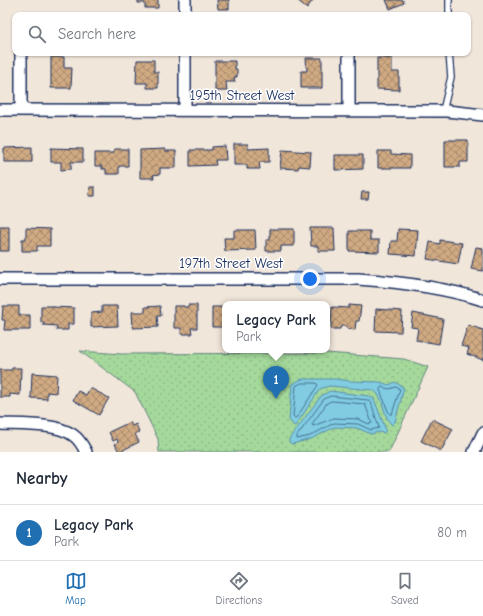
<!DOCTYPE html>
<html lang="en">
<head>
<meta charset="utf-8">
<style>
  :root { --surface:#fff; --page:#f2f2f3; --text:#1f2937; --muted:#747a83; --line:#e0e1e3; --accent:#1f6fb2 }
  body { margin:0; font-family:"Comic Neue",sans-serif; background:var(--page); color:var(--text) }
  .you { position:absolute; left:310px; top:279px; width:14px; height:14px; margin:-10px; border:3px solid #fff; border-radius:50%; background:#1a73e8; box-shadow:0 0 0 6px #1a73e833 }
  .badge { display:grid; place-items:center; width:26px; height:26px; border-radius:50%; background:var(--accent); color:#fff; font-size:13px; font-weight:700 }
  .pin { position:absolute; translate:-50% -33px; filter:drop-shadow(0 1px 2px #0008) }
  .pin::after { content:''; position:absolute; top:21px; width:14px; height:12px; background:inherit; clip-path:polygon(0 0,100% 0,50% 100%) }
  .popup { position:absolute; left:222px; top:301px; width:108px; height:52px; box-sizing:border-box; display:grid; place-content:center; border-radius:8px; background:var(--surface); filter:drop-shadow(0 1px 3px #0005); font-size:13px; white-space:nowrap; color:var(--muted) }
  .popup b { font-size:15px; color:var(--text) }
  .popup::after { content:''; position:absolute; left:50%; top:100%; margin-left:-8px; border:8px solid transparent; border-top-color:var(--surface) }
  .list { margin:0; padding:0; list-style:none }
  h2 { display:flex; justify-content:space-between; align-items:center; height:52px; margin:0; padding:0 16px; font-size:17px }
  h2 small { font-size:13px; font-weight:400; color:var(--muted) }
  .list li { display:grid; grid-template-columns:26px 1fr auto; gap:12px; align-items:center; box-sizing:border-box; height:56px; padding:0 16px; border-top:1px solid var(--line) }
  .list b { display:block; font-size:15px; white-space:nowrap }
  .list p { margin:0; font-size:13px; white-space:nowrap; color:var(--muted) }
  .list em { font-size:13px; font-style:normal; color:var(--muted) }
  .icon { flex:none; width:22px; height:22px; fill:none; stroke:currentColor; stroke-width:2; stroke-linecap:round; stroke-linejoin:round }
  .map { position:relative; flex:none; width:483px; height:452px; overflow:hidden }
  .search { position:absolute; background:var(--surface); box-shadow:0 1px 3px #0004; left:12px; right:12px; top:12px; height:44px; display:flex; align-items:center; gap:10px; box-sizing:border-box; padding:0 14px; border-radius:8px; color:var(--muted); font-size:15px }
  .sheet { height:108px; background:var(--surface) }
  nav { display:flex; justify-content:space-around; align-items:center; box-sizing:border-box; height:56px; border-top:1px solid var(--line); background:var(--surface); font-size:11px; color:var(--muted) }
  nav a { display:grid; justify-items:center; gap:2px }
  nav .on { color:var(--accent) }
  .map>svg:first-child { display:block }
  .park { fill:url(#park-dots); stroke:#60847c }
  .water { fill:#81cce1; stroke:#588dad }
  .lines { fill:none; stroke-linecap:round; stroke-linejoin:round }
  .shore { stroke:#446e92; stroke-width:1 }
  .building { fill:url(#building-cross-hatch); stroke:#1b2f5e }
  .service-casing { stroke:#1b2f5e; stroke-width:8 }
  .minor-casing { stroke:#1b2f5e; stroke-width:14 }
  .service { stroke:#fff; stroke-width:5.5 }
  .minor { stroke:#fff; stroke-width:11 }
  .labels { text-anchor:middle; stroke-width:3; stroke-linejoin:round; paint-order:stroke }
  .street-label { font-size:14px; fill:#1b2f5e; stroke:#fff }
</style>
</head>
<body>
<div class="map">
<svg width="483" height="452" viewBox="0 0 483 452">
  <defs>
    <pattern id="park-dots" width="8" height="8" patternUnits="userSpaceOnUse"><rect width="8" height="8" fill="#a5d99b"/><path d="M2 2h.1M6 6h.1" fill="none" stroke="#8dbb88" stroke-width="1.8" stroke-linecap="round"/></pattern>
    <pattern id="building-cross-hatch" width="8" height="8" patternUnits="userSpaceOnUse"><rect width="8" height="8" fill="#d0aa82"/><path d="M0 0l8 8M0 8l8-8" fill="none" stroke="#a88b6e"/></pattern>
  </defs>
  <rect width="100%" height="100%" fill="#f1e6da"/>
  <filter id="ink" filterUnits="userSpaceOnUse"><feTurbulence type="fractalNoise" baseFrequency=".025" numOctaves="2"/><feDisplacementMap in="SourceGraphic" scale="8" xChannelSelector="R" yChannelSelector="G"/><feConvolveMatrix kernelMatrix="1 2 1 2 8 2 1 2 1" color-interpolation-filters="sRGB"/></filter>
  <g filter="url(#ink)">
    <path class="park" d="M80 351 122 354 327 353 404 359 428 367 389 452H159L158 439 135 392Z"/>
    <path class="water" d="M302 379H336L351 381 380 382 389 385 395 382 404 388 395 422 392 425C382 416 385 397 373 390L329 386 320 389 296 425 294 426 289 420 292 384Z
      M330 391 369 396 374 399 386 430 384 433 379 432 371 434 357 428 335 427 311 439 292 444 289 442V439L321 396Z"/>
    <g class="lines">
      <path class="shore" d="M302 383H316L318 385 297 417 295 418 293 416 296 386Z
        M382 387 389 389 396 387 400 389 392 414H390L388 411 380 390Z
        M331 396 368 400 371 402 379 428 371 430 358 424 334 423 310 436 297 439V436L324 399Z
        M332 401 365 404 372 423 369 424 358 419 334 418 313 426 312 424 327 403Z"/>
    </g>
    <path class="building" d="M138 0H158V8H145V3H138Z
      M217 0H229V9H218Z
      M297 0H313L307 8Z
      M386 0H403L404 3 390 9Z
      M51 57H64V68H72L71 88H51Z
      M306 58H322V88H301V71H307Z
      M377 58H392V72H399V90L377 89Z
      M137 60H154V72H158V88H147V83H136Z
      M215 61H235V69H237V77H234L235 82H226L227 91H215Z
      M445 140H468V162H460V167H445Z
      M234 144H248V149L269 148V162H259L260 169H247V165H234Z
      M225 146 226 160H215L216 165 190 166V150H212V147Z
      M32 147V162H4V148Z
      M51 148 83 149V162H71V169L61 170V162H51Z
      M114 149H128V166H119V174H106V169H102V166H95V153H114Z
      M165 149V151H176V168H160V174L153 175 154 178H140V150Z
      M282 150 311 152 310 167 299 166 298 169 280 168Z
      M378 151H391V154L410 155V168H378Z
      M335 155H363V169L335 170Z
      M90 187H95V196H89Z
      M362 192H369L368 199H361Z
      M0 226H9V251H0Z
      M26 228 50 229V246H37V251H22V239H26Z
      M310 228H334L335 251H318V246H311Z
      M270 229H294V246H281V251H266V240H270Z
      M398 229 418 230 416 256 390 254 391 241H397Z
      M234 230H255L256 250 225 251 224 238H234Z
      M349 231H370V240H379V252L349 251Z
      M440 240 462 243 458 264 427 259 430 242 440 244Z
      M476 247 483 248V271L471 269Z
      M188 305H197V328H191L192 334H181V328H174V306H184V307H188Z
      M349 305 361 306 359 321H356L355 330 347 329V326H341L340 329H331L332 307 349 308Z
      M3 306H19V315H30V330H4L5 320H2Z
      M41 306H53V307L74 308V324H68V330H56L57 326 43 325 44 322H41Z
      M102 306H117L118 326 91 327V313L102 312Z
      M160 306 161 316H157L158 327 133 328 132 312H145V307Z
      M212 307H225V327H212Z
      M376 309 402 311 401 332 375 331Z
      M413 313 443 319 439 344 416 340 418 328 411 327Z
      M468 325 483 330V360L467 354 469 348 461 346Z
      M12 368H21L20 395 10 394V397H0V370H12Z
      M32 373 57 375 56 393 47 392V399L31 398Z
      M90 388 109 398 99 415 73 400 78 391 86 395Z
      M432 419 453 429 441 451 421 441Z
      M130 422 132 426 136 424 139 432 135 434 139 442 119 452 115 444 118 442 117 439 113 441 109 432Z"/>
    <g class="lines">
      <g class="service-casing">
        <path id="service" d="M449 15V0
          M443 111 451 77 449 53"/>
      </g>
      <g class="minor-casing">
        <path id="minor" d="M185 15V0
          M349 53V110
          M0 110 447 111 483 115
          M21 110V53
          M185 110V53
          M0 279H358C400 282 443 287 483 300
          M0 424C21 425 56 423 73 435 79 439 83 446 86 452
          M474 452 483 433"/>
      </g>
      <use href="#service" class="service"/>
      <use href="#minor" class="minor"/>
    </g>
  </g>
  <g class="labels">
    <g class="street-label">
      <text x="242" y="100">195th Street West</text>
      <text x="231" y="268">197th Street West</text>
    </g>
  </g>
</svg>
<div class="you"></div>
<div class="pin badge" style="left:276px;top:399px">1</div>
<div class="popup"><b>Legacy Park</b>Park</div>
<div class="search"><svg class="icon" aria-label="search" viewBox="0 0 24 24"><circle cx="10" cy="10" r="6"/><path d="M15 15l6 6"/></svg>Search here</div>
</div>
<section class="sheet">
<h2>Nearby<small></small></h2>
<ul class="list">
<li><span class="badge">1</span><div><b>Legacy Park</b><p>Park</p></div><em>80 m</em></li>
</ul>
</section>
<nav>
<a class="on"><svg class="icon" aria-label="map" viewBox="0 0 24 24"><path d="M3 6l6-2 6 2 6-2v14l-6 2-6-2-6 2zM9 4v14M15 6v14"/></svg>Map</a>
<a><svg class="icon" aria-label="directions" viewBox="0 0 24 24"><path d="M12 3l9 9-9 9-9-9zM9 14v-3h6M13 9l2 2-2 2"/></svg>Directions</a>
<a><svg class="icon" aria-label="saved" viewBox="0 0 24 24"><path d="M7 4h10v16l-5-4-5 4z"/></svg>Saved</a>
</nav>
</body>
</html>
